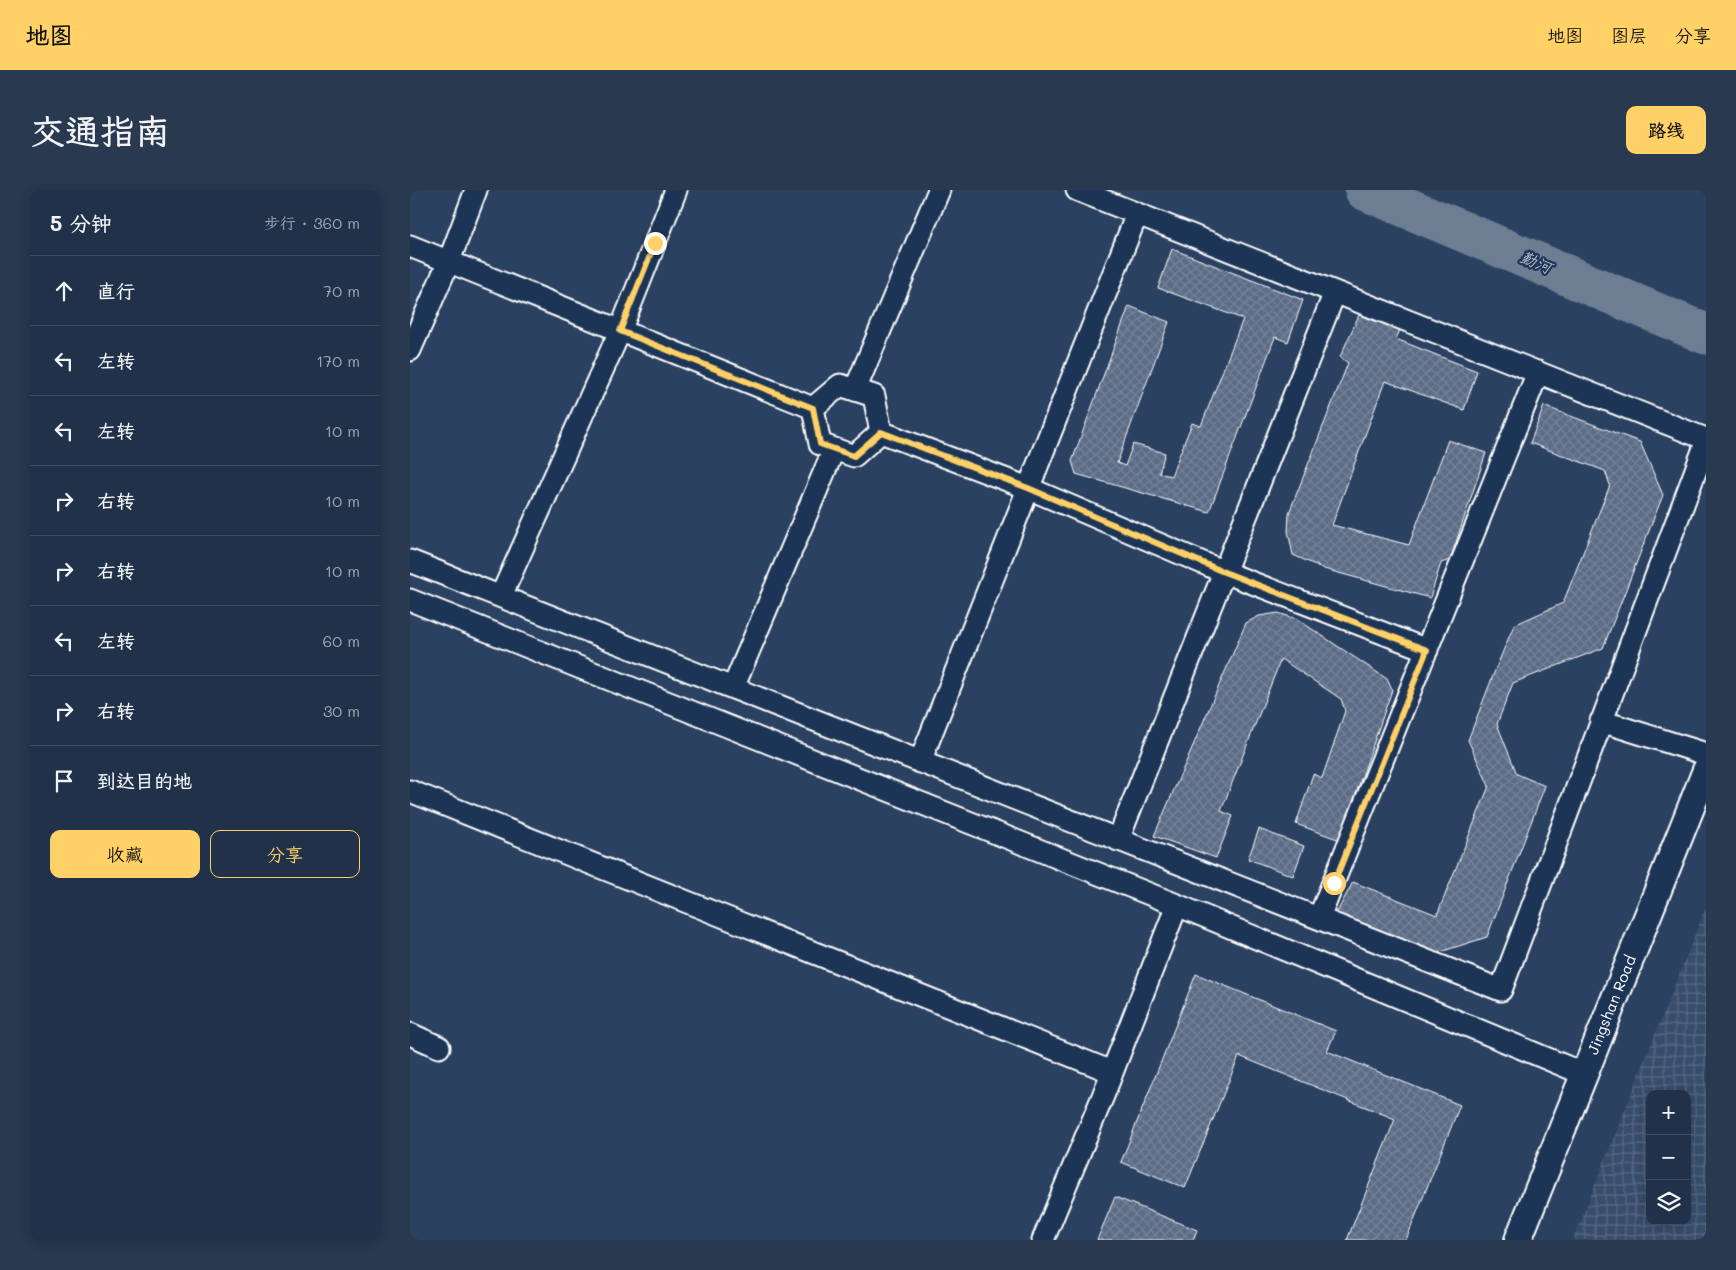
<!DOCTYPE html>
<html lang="zh">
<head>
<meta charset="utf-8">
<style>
  :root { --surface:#203149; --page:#283950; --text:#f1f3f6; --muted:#a2a9b4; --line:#3d4c61; --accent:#ffd166 }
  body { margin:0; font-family:Mali,"LXGW WenKai TC",sans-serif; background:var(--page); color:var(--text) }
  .controls { position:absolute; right:15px; bottom:15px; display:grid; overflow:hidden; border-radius:10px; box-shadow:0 2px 12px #0003 }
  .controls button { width:45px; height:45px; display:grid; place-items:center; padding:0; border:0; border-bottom:1px solid var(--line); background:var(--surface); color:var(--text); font:25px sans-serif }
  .stop { position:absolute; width:15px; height:15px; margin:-11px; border:4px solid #ffd166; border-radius:50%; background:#fff }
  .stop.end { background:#ffd166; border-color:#fff; box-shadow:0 1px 5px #0008 }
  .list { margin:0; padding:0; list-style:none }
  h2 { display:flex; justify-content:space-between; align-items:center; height:65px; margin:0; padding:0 20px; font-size:21px }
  h2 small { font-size:16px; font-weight:400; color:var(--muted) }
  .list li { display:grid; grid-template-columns:32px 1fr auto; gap:15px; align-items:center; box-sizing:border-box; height:70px; padding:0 20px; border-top:1px solid var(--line) }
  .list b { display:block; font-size:19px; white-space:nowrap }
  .list em { font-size:16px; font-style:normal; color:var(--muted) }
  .actions { display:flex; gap:10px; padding:15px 20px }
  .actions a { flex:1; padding:11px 0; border:1px solid var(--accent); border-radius:10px; text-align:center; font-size:18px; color:var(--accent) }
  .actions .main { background:var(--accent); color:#111 }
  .icon { flex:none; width:28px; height:28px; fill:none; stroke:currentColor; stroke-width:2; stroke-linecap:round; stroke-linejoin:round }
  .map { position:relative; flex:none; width:1296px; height:1050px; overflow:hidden; border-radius:10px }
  header { display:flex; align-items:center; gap:30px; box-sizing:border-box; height:70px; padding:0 25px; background:var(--accent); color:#111 }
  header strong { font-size:24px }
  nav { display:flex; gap:28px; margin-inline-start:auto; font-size:18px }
  .intro { display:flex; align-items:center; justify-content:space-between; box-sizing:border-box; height:120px; padding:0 30px }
  h1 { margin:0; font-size:35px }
  .button { padding:12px 22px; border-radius:10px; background:var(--accent); color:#111; font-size:18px; font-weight:700 }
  main { display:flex; gap:30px; padding:0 30px }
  aside { flex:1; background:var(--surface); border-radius:10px; box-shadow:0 2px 12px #0003 }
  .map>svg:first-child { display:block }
  .industrial { fill:url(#industrial-grid); fill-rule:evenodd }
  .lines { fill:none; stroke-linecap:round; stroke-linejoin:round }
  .river { stroke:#6d7d92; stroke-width:41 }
  .building { fill:url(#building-cross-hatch); stroke:#fff }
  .minor-casing { stroke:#fff; stroke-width:25 }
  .tertiary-casing { stroke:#fff; stroke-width:30 }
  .minor { stroke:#1d3557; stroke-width:21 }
  .tertiary { stroke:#1d3557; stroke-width:26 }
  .route { stroke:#ffd166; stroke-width:6 }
  .labels { text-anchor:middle; stroke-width:4.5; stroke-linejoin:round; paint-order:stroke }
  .street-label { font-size:15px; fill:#fff; stroke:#1d3557 }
  .water-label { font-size:16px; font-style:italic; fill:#b6bec8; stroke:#1d3557 }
</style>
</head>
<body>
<header>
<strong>地图</strong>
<nav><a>地图</a><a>图层</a><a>分享</a></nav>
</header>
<div class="intro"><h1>交通指南</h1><a class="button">路线</a></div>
<main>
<aside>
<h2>5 分钟<small>步行 · 360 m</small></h2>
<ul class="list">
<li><svg class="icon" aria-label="ahead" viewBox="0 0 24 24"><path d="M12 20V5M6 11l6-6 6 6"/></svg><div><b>直行</b></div><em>70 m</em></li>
<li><svg class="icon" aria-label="left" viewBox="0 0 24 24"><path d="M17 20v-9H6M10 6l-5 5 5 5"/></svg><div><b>左转</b></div><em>170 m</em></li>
<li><svg class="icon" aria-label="left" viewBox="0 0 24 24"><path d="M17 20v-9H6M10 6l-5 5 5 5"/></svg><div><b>左转</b></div><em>10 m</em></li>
<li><svg class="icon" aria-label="right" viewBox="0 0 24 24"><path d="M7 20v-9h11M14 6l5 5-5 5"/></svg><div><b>右转</b></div><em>10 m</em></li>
<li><svg class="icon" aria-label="right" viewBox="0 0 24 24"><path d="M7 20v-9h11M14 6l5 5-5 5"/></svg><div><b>右转</b></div><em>10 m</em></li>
<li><svg class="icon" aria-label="left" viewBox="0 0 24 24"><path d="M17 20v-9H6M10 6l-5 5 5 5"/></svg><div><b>左转</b></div><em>60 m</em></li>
<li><svg class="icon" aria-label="right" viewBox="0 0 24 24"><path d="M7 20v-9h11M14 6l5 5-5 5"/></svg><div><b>右转</b></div><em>30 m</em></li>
<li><svg class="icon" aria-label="arrive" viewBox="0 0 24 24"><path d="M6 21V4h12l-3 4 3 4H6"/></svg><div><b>到达目的地</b></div></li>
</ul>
<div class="actions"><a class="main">收藏</a><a>分享</a></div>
</aside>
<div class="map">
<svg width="1296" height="1050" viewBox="0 0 1296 1050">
  <defs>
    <pattern id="industrial-grid" width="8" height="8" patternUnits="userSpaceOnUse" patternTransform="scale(1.25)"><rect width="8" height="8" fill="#394e6c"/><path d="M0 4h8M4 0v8" fill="none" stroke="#576982"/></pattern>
    <pattern id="building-cross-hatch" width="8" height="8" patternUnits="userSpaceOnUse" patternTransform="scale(1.25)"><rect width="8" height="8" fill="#5b6c86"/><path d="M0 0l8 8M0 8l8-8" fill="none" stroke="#748298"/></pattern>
  </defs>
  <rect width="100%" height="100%" fill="#2a4161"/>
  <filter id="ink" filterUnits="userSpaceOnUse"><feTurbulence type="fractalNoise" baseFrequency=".02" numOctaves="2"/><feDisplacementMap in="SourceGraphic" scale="10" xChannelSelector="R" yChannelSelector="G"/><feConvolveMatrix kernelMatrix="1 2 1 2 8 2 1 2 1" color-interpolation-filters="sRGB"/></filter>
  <g filter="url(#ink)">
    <path class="industrial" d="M1296 717V1050H1163ZM1240 904H1277V1031H1240Z"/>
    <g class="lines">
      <path class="river" d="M955 0 1296 144"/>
    </g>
    <path class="building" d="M762 59 893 110 878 152 865 147 799 322 666 284 662 271 719 116 759 132 707 273 715 276 723 254 755 263 749 283 761 286 782 233 791 236 833 129 748 98Z
      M949 125 990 140 986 149 1067 181 1054 220 975 191 922 335 999 355 1038 250 1076 263 1040 370 1031 373 1020 408 914 379 883 365 878 341 879 323 938 173 930 167Z
      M1134 216 1230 252 1253 305 1193 458 1103 493 1087 534 1107 584 1135 596 1077 747 1027 763 926 724 943 692 1027 725 1079 596 1058 550 1086 478 1104 435 1153 413 1200 295 1195 281 1120 253Z
      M868 423 887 429 977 489 982 500 930 650 886 634 903 584 912 588 935 521 931 509 871 469 811 621 823 626 806 668 744 646 836 433 849 426Z
      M849 639 894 656 883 686 838 669Z
      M786 784 926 841 917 861 1050 915 996 1050H937L985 929 829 866 775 998 711 972Z
      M705 1007 787 1040 783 1050H687Z"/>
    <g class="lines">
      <g class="minor-casing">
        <path id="minor" d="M667 0 1296 249
          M0 56 403 218
          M0 160 39 71 66 0
          M430 195 464 206 471 242 444 266 410 254 403 218Z
          M445 200 529 0
          M471 242 618 298 814 382 1017 460
          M0 371 1091 800 1296 253
          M91 406 210 141 266 0
          M0 410 767 715 1174 884
          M323 498 424 259
          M1191 531 1296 564
          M510 572 727 24
          M0 601 702 882
          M708 650 925 102
          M909 728 1128 182
          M0 844 29 857
          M633 1050 693 906 767 715"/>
      </g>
      <g class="tertiary-casing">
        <path id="tertiary" d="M1108 1050 1296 580"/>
      </g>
      <use href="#minor" class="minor"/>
      <use href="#tertiary" class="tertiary"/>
    </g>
  </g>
  <g class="lines" filter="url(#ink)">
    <path class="route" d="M245 53 210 141 403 218 410 254 444 266 471 242 618 298 814 382 1017 460 924 693"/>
  </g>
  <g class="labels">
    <g class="street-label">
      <text transform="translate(1202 815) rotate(-68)" y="5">Jingshan Road</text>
    </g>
    <g class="water-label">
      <text transform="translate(1126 72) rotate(23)" y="6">勤河</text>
    </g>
  </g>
</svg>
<div class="controls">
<button>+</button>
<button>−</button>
<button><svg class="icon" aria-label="layers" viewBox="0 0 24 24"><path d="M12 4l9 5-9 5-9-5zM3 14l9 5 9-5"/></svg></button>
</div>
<div class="stop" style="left:924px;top:693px"></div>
<div class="stop end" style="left:245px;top:53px"></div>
</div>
</main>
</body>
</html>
